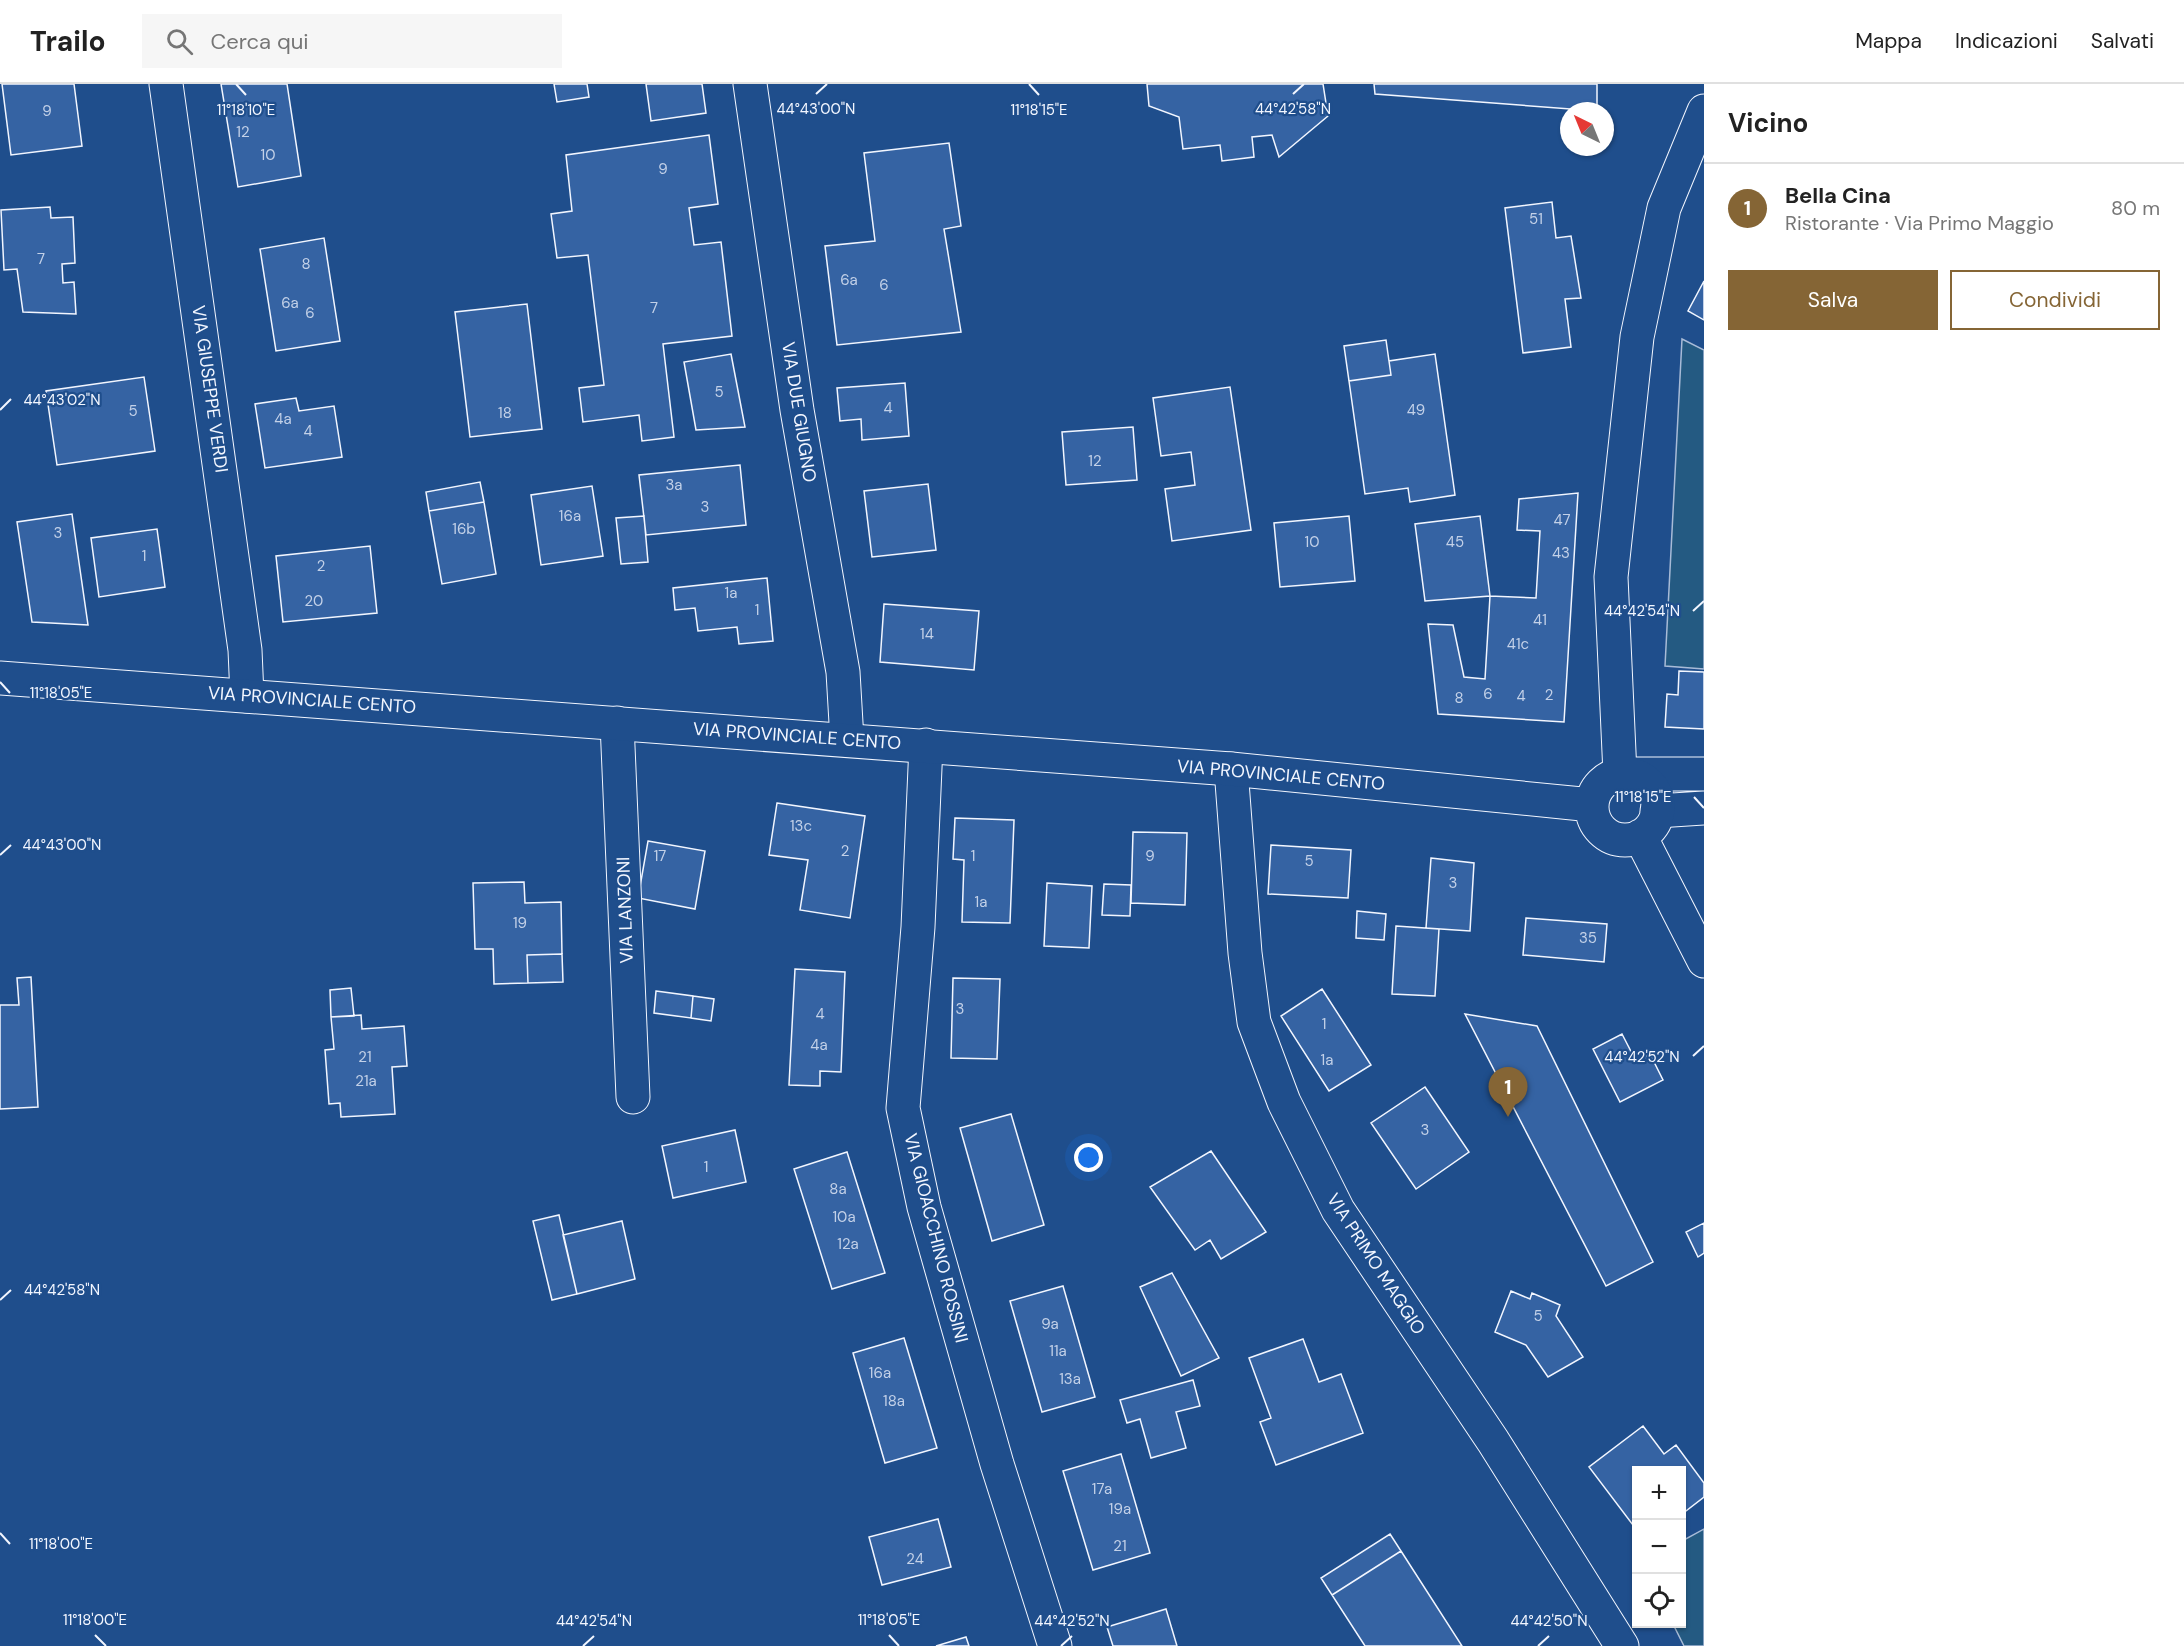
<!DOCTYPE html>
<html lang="it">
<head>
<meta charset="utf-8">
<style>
  :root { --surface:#fff; --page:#f6f6f6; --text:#222; --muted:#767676; --line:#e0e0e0; --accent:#856535 }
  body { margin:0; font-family:"DM Sans",sans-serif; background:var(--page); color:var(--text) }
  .controls { position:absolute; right:18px; bottom:18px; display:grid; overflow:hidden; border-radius:0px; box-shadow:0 2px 4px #0004 }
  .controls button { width:54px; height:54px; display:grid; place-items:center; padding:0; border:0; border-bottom:2px solid var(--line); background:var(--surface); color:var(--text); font:30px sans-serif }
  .compass { position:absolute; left:1560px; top:18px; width:54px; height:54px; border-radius:50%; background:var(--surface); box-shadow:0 2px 4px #0004; rotate:317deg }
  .you { position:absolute; left:1089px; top:1074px; width:21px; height:21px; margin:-15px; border:4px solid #fff; border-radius:50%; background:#1a73e8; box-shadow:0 0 0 9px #1a73e833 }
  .badge { display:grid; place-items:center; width:39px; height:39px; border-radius:50%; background:var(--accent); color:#fff; font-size:20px; font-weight:700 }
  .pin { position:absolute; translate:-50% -50px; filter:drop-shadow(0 2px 3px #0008) }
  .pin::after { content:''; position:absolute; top:32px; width:21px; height:18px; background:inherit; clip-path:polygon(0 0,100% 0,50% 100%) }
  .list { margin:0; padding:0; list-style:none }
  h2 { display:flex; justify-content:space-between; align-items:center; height:78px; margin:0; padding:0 24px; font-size:26px }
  h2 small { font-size:20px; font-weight:400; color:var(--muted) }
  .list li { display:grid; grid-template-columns:39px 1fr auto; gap:18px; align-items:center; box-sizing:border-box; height:90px; padding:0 24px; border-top:2px solid var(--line) }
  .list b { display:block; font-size:22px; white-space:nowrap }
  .list p { margin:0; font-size:20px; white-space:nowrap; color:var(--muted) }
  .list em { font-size:20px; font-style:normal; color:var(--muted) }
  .actions { display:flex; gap:12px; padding:18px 24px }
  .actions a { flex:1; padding:14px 0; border:2px solid var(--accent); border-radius:0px; text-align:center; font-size:21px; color:var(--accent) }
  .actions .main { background:var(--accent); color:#fff }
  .icon { flex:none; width:33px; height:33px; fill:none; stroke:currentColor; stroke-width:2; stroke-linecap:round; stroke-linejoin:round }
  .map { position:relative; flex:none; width:1704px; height:1562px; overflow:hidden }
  header { display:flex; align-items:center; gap:36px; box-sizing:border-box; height:84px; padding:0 30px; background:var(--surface); border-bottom:2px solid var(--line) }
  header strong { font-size:28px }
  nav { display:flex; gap:33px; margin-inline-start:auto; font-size:21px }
  .search { width:420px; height:54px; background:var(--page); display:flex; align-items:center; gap:15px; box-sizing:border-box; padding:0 21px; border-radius:0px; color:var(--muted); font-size:22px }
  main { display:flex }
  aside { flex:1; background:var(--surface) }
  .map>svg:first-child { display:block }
  .green { fill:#245a82; stroke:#a8bbd7; stroke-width:1.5 }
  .building { fill:#3563a3; stroke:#f2f6ff; stroke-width:1.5 }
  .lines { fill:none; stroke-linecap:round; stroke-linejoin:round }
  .minor-casing { stroke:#f2f6ff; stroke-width:35 }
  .major-casing { stroke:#f2f6ff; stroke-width:35 }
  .minor { stroke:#1f4e8c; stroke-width:33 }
  .major { stroke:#1f4e8c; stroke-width:33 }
  .ticks { fill:none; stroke:#f2f6ff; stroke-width:2 }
  .labels { text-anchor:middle; stroke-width:4.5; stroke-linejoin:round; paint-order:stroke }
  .number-label { font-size:15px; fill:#c3d1e8 }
  .street-label { font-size:18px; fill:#f2f6ff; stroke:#1f4e8c }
  .ticks-label { font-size:15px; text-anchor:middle; fill:#f2f6ff; stroke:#1f4e8c; stroke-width:4.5; stroke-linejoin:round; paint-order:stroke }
</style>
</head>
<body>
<header>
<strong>Trailo</strong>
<div class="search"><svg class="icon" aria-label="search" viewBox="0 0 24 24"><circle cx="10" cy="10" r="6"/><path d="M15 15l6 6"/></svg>Cerca qui</div>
<nav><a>Mappa</a><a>Indicazioni</a><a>Salvati</a></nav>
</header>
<main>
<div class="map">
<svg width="1704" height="1562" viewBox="0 0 1704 1562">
  <rect width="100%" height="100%" fill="#1f4e8c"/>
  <path class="green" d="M1682 255 1704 266V585L1665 582Z
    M1704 1445V1562H1684L1673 1540H1682V1457Z"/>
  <path class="building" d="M2 0H74L82 62 11 71Z
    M221 0H287L301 92 238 103Z
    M554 0H587L589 13 557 18Z
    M646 0H702L706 29 651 37Z
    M1147 0H1323L1328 32 1279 73 1272 51 1252 53 1254 73 1222 77 1220 61 1183 65 1179 33 1149 22Z
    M1374 0H1597V27L1375 10Z
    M709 51 718 120 689 124 694 161 721 158 732 252 663 260 674 353 642 357 639 331 583 338 579 304 604 301 588 171 557 174 551 130 572 127 566 71Z
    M949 59 961 142 944 145 961 248 837 261 825 162 875 157 864 69Z
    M1552 118 1556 154 1571 152 1581 214 1565 215 1571 263 1523 269 1505 124Z
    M50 123 51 134 73 133 75 179 62 180 63 199 74 198 76 230 23 228 17 185 4 186 1 126Z
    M324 154 340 257 276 267 260 165Z
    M1704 197V236L1688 227Z
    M527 220 542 345 470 353 455 228Z
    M1386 256 1391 291 1349 297 1344 262Z
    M731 270 745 343 696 346 684 278Z
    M1435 270 1455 411 1410 418 1408 404 1365 410 1349 297 1391 291 1389 277Z
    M144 293 155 367 57 381 46 307Z
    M905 299 909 352 862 356 861 335 840 337 837 304Z
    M1230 303 1251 446 1172 457 1165 405 1195 401 1191 368 1161 372 1153 314Z
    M296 314 299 327 334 322 342 373 265 384 255 320Z
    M1133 343 1137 396 1066 401 1062 348Z
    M740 381 746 441 646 451 639 391Z
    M480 398 484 418 429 427 426 408Z
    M928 400 936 466 872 473 864 407Z
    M592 402 603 472 541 481 531 411Z
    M1578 409 1564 638 1438 630 1428 540 1453 541 1464 593 1485 595 1490 512 1536 514 1540 447 1517 446 1519 415Z
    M484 418 496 490 442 500 429 427Z
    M72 430 88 541 32 538 17 438Z
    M644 432 648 478 621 480 616 434Z
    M1349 432 1355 497 1280 503 1274 439Z
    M1480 432 1490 512 1425 517 1415 440Z
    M157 445 165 503 99 513 91 454Z
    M370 462 377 529 283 538 276 472Z
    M767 494 773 557 739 560 737 543 698 547 695 524 675 526 673 504Z
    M884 520 979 527 974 586 880 578Z
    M1679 587 1704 588V645L1665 643 1667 610 1678 611Z
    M777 719 865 732 850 834 800 826 808 776 769 771Z
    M955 734 1014 736 1010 839 962 838 964 776 953 775Z
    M1133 748 1187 749 1185 821 1131 819Z
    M648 757 705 767 695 825 638 814Z
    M1271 761 1351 766 1348 814 1268 810Z
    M1431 774 1474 779 1470 847 1426 844Z
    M524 798 525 819 561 818 562 870 527 871 528 899 494 900 493 865H475L473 799Z
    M1047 799 1092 802 1089 864 1044 862Z
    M1104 800 1131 801 1130 832 1102 831Z
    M1357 827 1386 830 1384 856 1356 854Z
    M1526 834 1607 840 1604 878 1523 871Z
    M1396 842 1439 845 1435 912 1392 910Z
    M562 870 563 898 528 899 527 871Z
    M795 885 845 888 841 988 820 987V1002L789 1001Z
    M31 893 38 1023 0 1025V921H19L17 894Z
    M953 894 1000 895 997 975 951 974Z
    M351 904 354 932 331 933 330 906Z
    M1322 905 1371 981 1329 1007 1281 932Z
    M656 907 693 912 691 934 654 929Z
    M693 912 714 915 711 937 691 934Z
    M1465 930 1537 942 1653 1178 1606 1202Z
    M361 931 362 945 404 942 407 982 392 983 395 1030 341 1033 340 1019 329 1020 325 966 334 965 331 933Z
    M1622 950 1636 977 1650 970 1663 996 1620 1018 1593 965Z
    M1425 1003 1469 1068 1416 1105 1371 1039Z
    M1011 1030 1044 1141 992 1157 960 1044Z
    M735 1046 746 1098 673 1114 662 1062Z
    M1211 1067 1266 1148 1221 1175 1210 1156 1195 1166 1150 1103Z
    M847 1068 885 1189 832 1205 794 1085Z
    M559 1131 577 1210 552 1216 533 1137Z
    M622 1137 635 1195 577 1210 563 1151Z
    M1704 1139V1169L1698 1173 1686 1148Z
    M1172 1189 1219 1274 1181 1292 1140 1203Z
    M1063 1202 1095 1313 1042 1328 1010 1217Z
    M1511 1207 1530 1215 1532 1209 1560 1221 1556 1232 1583 1273 1548 1293 1526 1261 1495 1248Z
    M904 1254 937 1364 885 1379 853 1269Z
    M1303 1255 1319 1298 1341 1290 1363 1349 1276 1381 1260 1338 1271 1334 1249 1274Z
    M1193 1296 1200 1322 1176 1328 1186 1364 1151 1374 1140 1335 1127 1339 1120 1316Z
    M1643 1342 1664 1370 1676 1361 1704 1399V1413L1682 1430V1386H1636V1445L1589 1383Z
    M1121 1370 1150 1469 1093 1486 1063 1387Z
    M938 1435 951 1483 882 1501 869 1453Z
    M1390 1450 1401 1467 1332 1511 1321 1494Z
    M1401 1467 1462 1562H1365L1332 1511Z
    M1166 1525 1177 1562H1113L1107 1543Z
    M966 1553 969 1562H936Z"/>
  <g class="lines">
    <g class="minor-casing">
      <path id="minor" d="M166 0 245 566 247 612
        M750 0 797 326 843 588 847 656
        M617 639 633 1013
        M926 661 918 843 903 1024 924 1123 997 1380 1055 1562
        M1231 685 1245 869 1254 938 1284 1018 1338 1126 1493 1357 1622 1562
        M1629 690H1704
        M1657 727 1704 724"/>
    </g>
    <g class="major-casing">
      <path id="major" d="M0 594 1231 685 1592 721
        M1620 690 1611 493 1637 253 1664 124 1704 27
        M1592 723a33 33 0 1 1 66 0a33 33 0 1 1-66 0Z
        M1640 752 1704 877"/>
    </g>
    <use href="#minor" class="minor"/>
    <use href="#major" class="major"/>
  </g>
  <path class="ticks" d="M236 0 246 11M1029 0 1039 11M816 10 827 0M1293 10 1304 0M0 326 11 315M1693 527 1704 517M0 598 10 609M1694 713 1704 724M0 771 11 761M1693 972 1704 962M0 1216 11 1206M0 1449 10 1460M95 1551 106 1562M889 1551 899 1562M583 1562 594 1552M1061 1562 1072 1552M1538 1562 1549 1552"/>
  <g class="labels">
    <g class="number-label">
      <text x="47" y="32">9</text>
      <text x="243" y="53">12</text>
      <text x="268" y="76">10</text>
      <text x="663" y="90">9</text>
      <text x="1536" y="140">51</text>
      <text x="41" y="180">7</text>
      <text x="306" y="185">8</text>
      <text x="849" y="201">6a</text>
      <text x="884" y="206">6</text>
      <text x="290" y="224">6a</text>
      <text x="654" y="229">7</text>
      <text x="310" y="234">6</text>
      <text x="719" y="313">5</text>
      <text x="888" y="329">4</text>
      <text x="1416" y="331">49</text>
      <text x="133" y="332">5</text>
      <text x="505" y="334">18</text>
      <text x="283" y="340">4a</text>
      <text x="308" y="352">4</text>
      <text x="1095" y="382">12</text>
      <text x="674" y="406">3a</text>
      <text x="705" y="428">3</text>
      <text x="570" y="437">16a</text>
      <text x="1562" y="441">47</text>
      <text x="464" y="450">16b</text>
      <text x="58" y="454">3</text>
      <text x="1312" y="463">10</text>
      <text x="1455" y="463">45</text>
      <text x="1561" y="474">43</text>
      <text x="144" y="477">1</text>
      <text x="321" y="487">2</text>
      <text x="731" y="514">1a</text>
      <text x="314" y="522">20</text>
      <text x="757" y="531">1</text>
      <text x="1540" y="541">41</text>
      <text x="927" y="555">14</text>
      <text x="1518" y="565">41c</text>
      <text x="1488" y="615">6</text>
      <text x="1549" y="616">2</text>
      <text x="1521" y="617">4</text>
      <text x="1459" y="619">8</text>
      <text x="801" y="747">13c</text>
      <text x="845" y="772">2</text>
      <text x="660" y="777">17</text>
      <text x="973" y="777">1</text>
      <text x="1150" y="777">9</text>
      <text x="1309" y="782">5</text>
      <text x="1453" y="804">3</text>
      <text x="981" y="823">1a</text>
      <text x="520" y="844">19</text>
      <text x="1588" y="859">35</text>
      <text x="960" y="930">3</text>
      <text x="820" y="935">4</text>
      <text x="1324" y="945">1</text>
      <text x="819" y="966">4a</text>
      <text x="365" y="978">21</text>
      <text x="1327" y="981">1a</text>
      <text x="366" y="1002">21a</text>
      <text x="1425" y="1051">3</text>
      <text x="706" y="1088">1</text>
      <text x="838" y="1110">8a</text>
      <text x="844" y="1138">10a</text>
      <text x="848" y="1165">12a</text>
      <text x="1538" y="1237">5</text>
      <text x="1050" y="1245">9a</text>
      <text x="1058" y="1272">11a</text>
      <text x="880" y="1294">16a</text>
      <text x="1070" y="1300">13a</text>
      <text x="894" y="1322">18a</text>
      <text x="1102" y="1410">17a</text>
      <text x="1120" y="1430">19a</text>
      <text x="1120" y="1467">21</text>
      <text x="915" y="1480">24</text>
    </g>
    <g class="street-label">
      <text transform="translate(210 305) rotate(82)" y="6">VIA GIUSEPPE VERDI</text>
      <text transform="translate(799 328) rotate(81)" y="6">VIA DUE GIUGNO</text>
      <text transform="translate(312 616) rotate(4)" y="6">VIA PROVINCIALE CENTO</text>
      <text transform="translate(797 652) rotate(4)" y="6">VIA PROVINCIALE CENTO</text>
      <text transform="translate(1281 691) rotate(5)" y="6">VIA PROVINCIALE CENTO</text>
      <text transform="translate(625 826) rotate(-92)" y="6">VIA LANZONI</text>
      <text transform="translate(936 1154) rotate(76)" y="6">VIA GIOACCHINO ROSSINI</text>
      <text transform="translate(1376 1180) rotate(57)" y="6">VIA PRIMO MAGGIO</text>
    </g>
  </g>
  <g class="ticks-label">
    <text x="816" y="30">44°43'00"N</text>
    <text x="1293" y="30">44°42'58"N</text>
    <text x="246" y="31">11°18'10"E</text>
    <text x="1039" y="31">11°18'15"E</text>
    <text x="62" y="321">44°43'02"N</text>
    <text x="1642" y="532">44°42'54"N</text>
    <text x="61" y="614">11°18'05"E</text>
    <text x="1643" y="718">11°18'15"E</text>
    <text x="62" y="766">44°43'00"N</text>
    <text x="1642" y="978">44°42'52"N</text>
    <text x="62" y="1211">44°42'58"N</text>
    <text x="61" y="1465">11°18'00"E</text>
    <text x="95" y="1541">11°18'00"E</text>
    <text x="889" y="1541">11°18'05"E</text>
    <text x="594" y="1542">44°42'54"N</text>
    <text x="1072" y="1542">44°42'52"N</text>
    <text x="1549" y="1542">44°42'50"N</text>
  </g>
</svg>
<div class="controls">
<button>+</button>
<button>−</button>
<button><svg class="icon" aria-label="locate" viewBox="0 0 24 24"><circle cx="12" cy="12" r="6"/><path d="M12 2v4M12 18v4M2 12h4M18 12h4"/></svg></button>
</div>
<svg class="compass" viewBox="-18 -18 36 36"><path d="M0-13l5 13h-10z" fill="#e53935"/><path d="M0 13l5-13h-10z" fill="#767676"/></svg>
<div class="you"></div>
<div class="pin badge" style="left:1508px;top:1033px">1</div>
</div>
<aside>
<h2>Vicino<small></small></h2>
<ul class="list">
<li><span class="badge">1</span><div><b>Bella Cina</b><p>Ristorante · Via Primo Maggio</p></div><em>80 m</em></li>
</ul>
<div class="actions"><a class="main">Salva</a><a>Condividi</a></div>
</aside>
</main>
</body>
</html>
